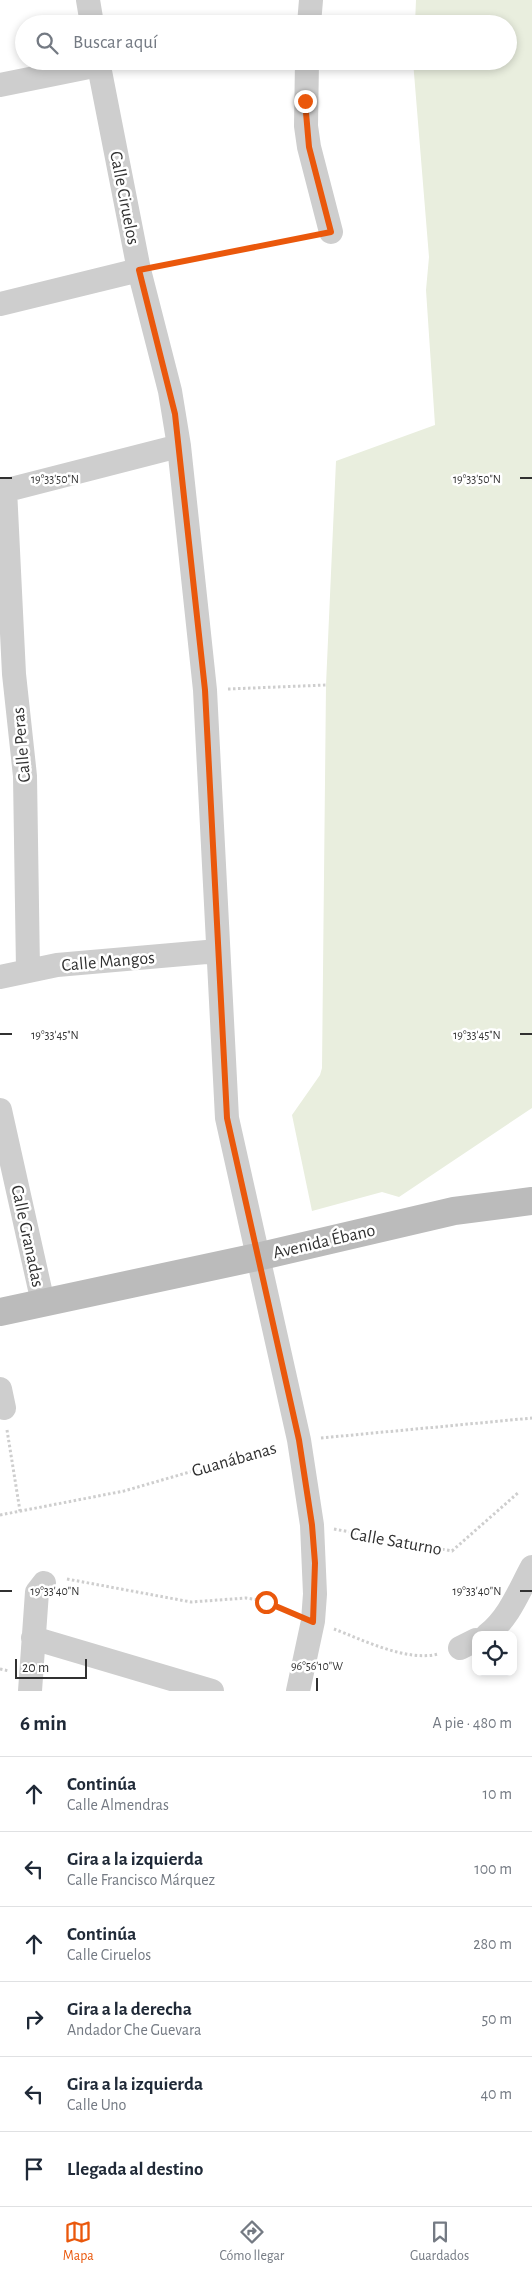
<!DOCTYPE html>
<html lang="es">
<head>
<meta charset="utf-8">
<style>
  :root { --surface:#fff; --page:#f6f6f7; --text:#1f2937; --muted:#747a83; --line:#e0e1e3; --accent:#ea580c }
  body { margin:0; font-family:"Alegreya Sans",sans-serif; background:var(--page); color:var(--text) }
  .controls { position:absolute; right:15px; bottom:15px; display:grid; overflow:hidden; border-radius:10px; box-shadow:0 2px 8px #0003 }
  .controls button { width:45px; height:45px; display:grid; place-items:center; padding:0; border:0; border-bottom:1px solid var(--line); background:var(--surface); color:var(--text); font:25px sans-serif }
  .scale { position:absolute; left:15px; bottom:12px; width:72px; box-sizing:border-box; padding-left:5px; border:2px solid #313131; border-top:0; font-size:14px; line-height:18px; white-space:nowrap; color:#313131; -webkit-text-stroke:4px #fff; paint-order:stroke }
  .stop { position:absolute; width:15px; height:15px; margin:-11px; border:4px solid #ea580c; border-radius:50%; background:#fff }
  .stop.end { background:#ea580c; border-color:#fff; box-shadow:0 1px 5px #0008 }
  .list { margin:0; padding:0; list-style:none }
  h2 { display:flex; justify-content:space-between; align-items:center; height:65px; margin:0; padding:0 20px; font-size:21px }
  h2 small { font-size:16px; font-weight:400; color:var(--muted) }
  .list li { display:grid; grid-template-columns:32px 1fr auto; gap:15px; align-items:center; box-sizing:border-box; height:75px; padding:0 20px; border-top:1px solid var(--line) }
  .list b { display:block; font-size:19px; white-space:nowrap }
  .list p { margin:0; font-size:16px; white-space:nowrap; color:var(--muted) }
  .list em { font-size:16px; font-style:normal; color:var(--muted) }
  .icon { flex:none; width:28px; height:28px; fill:none; stroke:currentColor; stroke-width:2; stroke-linecap:round; stroke-linejoin:round }
  .map { position:relative; flex:none; width:532px; height:1691px; overflow:hidden }
  .search { position:absolute; background:var(--surface); box-shadow:0 2px 8px #0003; left:15px; right:15px; top:15px; height:55px; display:flex; align-items:center; gap:12px; box-sizing:border-box; padding:0 18px; border-radius:28px; color:var(--muted); font-size:19px }
  .sheet { height:515px; background:var(--surface) }
  nav { display:flex; justify-content:space-around; align-items:center; box-sizing:border-box; height:70px; border-top:1px solid var(--line); background:var(--surface); font-size:14px; color:var(--muted) }
  nav a { display:grid; justify-items:center; gap:2px }
  nav .on { color:var(--accent) }
  .map>svg:first-child { display:block }
  .green { fill:#e9eede }
  .lines { fill:none; stroke-linecap:round; stroke-linejoin:round }
  .path { stroke:#cecece; stroke-width:3; stroke-dasharray:2.5 2.5; stroke-linecap:butt }
  .minor { stroke:#cecece; stroke-width:24 }
  .secondary { stroke:#bbb; stroke-width:28 }
  .route { stroke:#ea580c; stroke-width:6 }
  .ticks { fill:none; stroke:#313131; stroke-width:2 }
  .labels { text-anchor:middle; stroke-width:5; stroke-linejoin:round; paint-order:stroke }
  .street-label { font-size:18px; fill:#313131; stroke:#fff }
  .ticks-label { font-size:12px; text-anchor:middle; fill:#313131; stroke:#fff; stroke-width:5; stroke-linejoin:round; paint-order:stroke }
</style>
</head>
<body>
<div class="map">
<svg width="532" height="1691" viewBox="0 0 532 1691">
  <rect width="100%" height="100%" fill="#fff"/>
  <path class="green" d="M416 0H532V1108L399 1197 382 1192 312 1211 292 1115 320 1075 322 1068 326 685 336 461 435 425 426 290 429 257 413 61H508V24H415Z"/>
  <g class="lines">
    <path class="path" d="M162 266 307 237
      M228 689 326 685
      M7 1430 20 1511
      M321 1438 532 1418
      M0 1515 124 1491 276 1447
      M334 1529 452 1551 519 1492
      M67 1579 191 1602 246 1598 266 1601 291 1612
      M334 1629C363 1640 407 1662 438 1654
      M0 1669 9 1671"/>
    <path class="minor" d="M88 0 92 24
      M309 24 311 0
      M98 61 139 270 170 391 179 446 205 690 227 1118 299 1440 312 1525 315 1594 313 1621 298 1691
      M307 61 306 126 309 147 331 232
      M0 85 99 65
      M0 304 139 270
      M5 489 14 674 25 776 28 970
      M0 492 179 446
      M0 977 57 965 218 951
      M0 1110 43 1303
      M0 1389 4 1408
      M487 1635C509 1618 519 1591 532 1567
      M33 1638 212 1691
      M460 1648 476 1640
      M30 1691 37 1592 44 1583"/>
    <path class="secondary" d="M0 1312 257 1257 454 1211 532 1201"/>
  </g>
  <g class="lines">
    <path class="route" d="M266 1602 313 1622 315 1563 312 1525 299 1440 227 1118 205 690 175 414 139 270 331 232 309 147 305 101"/>
  </g>
  <path class="ticks" d="M0 478H12M520 478H532M0 1034H12M520 1034H532M0 1591H12M520 1591H532M317 1678V1691"/>
  <g class="labels">
    <g class="street-label">
      <text transform="translate(125 198) rotate(79)" y="6">Calle Ciruelos</text>
      <text transform="translate(21 745) rotate(-95)" y="6">Calle Peras</text>
      <text transform="translate(108 961) rotate(-5)" y="6">Calle Mangos</text>
      <text transform="translate(28 1236) rotate(78)" y="6">Calle Granadas</text>
      <text transform="translate(324 1241) rotate(-13)" y="6">Avenida Ébano</text>
      <text transform="translate(234 1459) rotate(-16)" y="6">Guanábanas</text>
      <text transform="translate(396 1541) rotate(10)" y="6">Calle Saturno</text>
    </g>
  </g>
  <g class="ticks-label">
    <text x="55" y="483">19°33'50"N</text>
    <text x="477" y="483">19°33'50"N</text>
    <text x="55" y="1039">19°33'45"N</text>
    <text x="477" y="1039">19°33'45"N</text>
    <text x="55" y="1595">19°33'40"N</text>
    <text x="477" y="1595">19°33'40"N</text>
    <text x="317" y="1670">96°56'10"W</text>
  </g>
</svg>
<div class="controls">
<button><svg class="icon" aria-label="locate" viewBox="0 0 24 24"><circle cx="12" cy="12" r="6"/><path d="M12 2v4M12 18v4M2 12h4M18 12h4"/></svg></button>
</div>
<div class="scale">20 m</div>
<div class="stop" style="left:266px;top:1602px"></div>
<div class="stop end" style="left:305px;top:101px"></div>
<div class="search"><svg class="icon" aria-label="search" viewBox="0 0 24 24"><circle cx="10" cy="10" r="6"/><path d="M15 15l6 6"/></svg>Buscar aquí</div>
</div>
<section class="sheet">
<h2>6 min<small>A pie · 480 m</small></h2>
<ul class="list">
<li><svg class="icon" aria-label="ahead" viewBox="0 0 24 24"><path d="M12 20V5M6 11l6-6 6 6"/></svg><div><b>Continúa</b><p>Calle Almendras</p></div><em>10 m</em></li>
<li><svg class="icon" aria-label="left" viewBox="0 0 24 24"><path d="M17 20v-9H6M10 6l-5 5 5 5"/></svg><div><b>Gira a la izquierda</b><p>Calle Francisco Márquez</p></div><em>100 m</em></li>
<li><svg class="icon" aria-label="ahead" viewBox="0 0 24 24"><path d="M12 20V5M6 11l6-6 6 6"/></svg><div><b>Continúa</b><p>Calle Ciruelos</p></div><em>280 m</em></li>
<li><svg class="icon" aria-label="right" viewBox="0 0 24 24"><path d="M7 20v-9h11M14 6l5 5-5 5"/></svg><div><b>Gira a la derecha</b><p>Andador Che Guevara</p></div><em>50 m</em></li>
<li><svg class="icon" aria-label="left" viewBox="0 0 24 24"><path d="M17 20v-9H6M10 6l-5 5 5 5"/></svg><div><b>Gira a la izquierda</b><p>Calle Uno</p></div><em>40 m</em></li>
<li><svg class="icon" aria-label="arrive" viewBox="0 0 24 24"><path d="M6 21V4h12l-3 4 3 4H6"/></svg><div><b>Llegada al destino</b></div></li>
</ul>
</section>
<nav>
<a class="on"><svg class="icon" aria-label="map" viewBox="0 0 24 24"><path d="M3 6l6-2 6 2 6-2v14l-6 2-6-2-6 2zM9 4v14M15 6v14"/></svg>Mapa</a>
<a><svg class="icon" aria-label="directions" viewBox="0 0 24 24"><path d="M12 3l9 9-9 9-9-9zM9 14v-3h6M13 9l2 2-2 2"/></svg>Cómo llegar</a>
<a><svg class="icon" aria-label="saved" viewBox="0 0 24 24"><path d="M7 4h10v16l-5-4-5 4z"/></svg>Guardados</a>
</nav>
</body>
</html>
